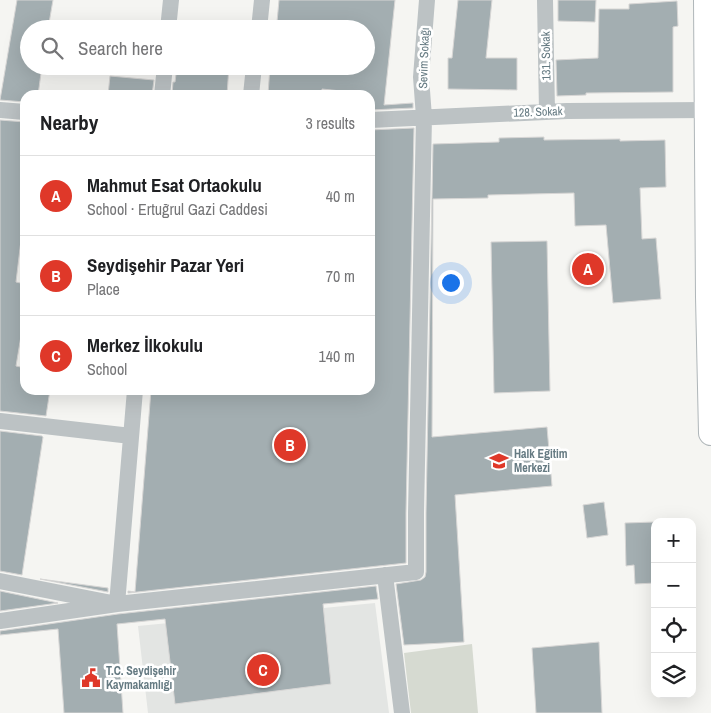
<!DOCTYPE html>
<html lang="en">
<head>
<meta charset="utf-8">
<style>
  :root { --surface:#fff; --page:#f2f2f2; --text:#202124; --muted:#757577; --line:#e0e0e0; --accent:#df3829 }
  body { margin:0; font-family:"Archivo Narrow",sans-serif; background:var(--page); color:var(--text) }
  .controls { position:absolute; right:15px; bottom:15px; display:grid; overflow:hidden; border-radius:10px; box-shadow:0 5px 20px #0002 }
  .controls button { width:45px; height:45px; display:grid; place-items:center; padding:0; border:0; border-bottom:1px solid var(--line); background:var(--surface); color:var(--text); font:25px sans-serif }
  .you { position:absolute; left:450px; top:282px; width:18px; height:18px; margin:-12px; border:4px solid #fff; border-radius:50%; background:#1a73e8; box-shadow:0 0 0 8px #1a73e833 }
  .badge { display:grid; place-items:center; width:32px; height:32px; border-radius:50%; background:var(--accent); color:#fff; font-size:16px; font-weight:700 }
  .pin { position:absolute; translate:-50% -50%; border:2px solid #fff; box-shadow:0 1px 5px #0006 }
  .list { margin:0; padding:0; list-style:none }
  h2 { display:flex; justify-content:space-between; align-items:center; height:65px; margin:0; padding:0 20px; font-size:21px }
  h2 small { font-size:16px; font-weight:400; color:var(--muted) }
  .list li { display:grid; grid-template-columns:32px 1fr auto; gap:15px; align-items:center; box-sizing:border-box; height:80px; padding:0 20px; border-top:1px solid var(--line) }
  .list b { display:block; font-size:19px; white-space:nowrap }
  .list p { margin:0; font-size:16px; white-space:nowrap; color:var(--muted) }
  .list em { font-size:16px; font-style:normal; color:var(--muted) }
  .icon { flex:none; width:28px; height:28px; fill:none; stroke:currentColor; stroke-width:2; stroke-linecap:round; stroke-linejoin:round }
  .map { position:relative; flex:none; width:711px; height:713px; overflow:hidden }
  .search { position:absolute; background:var(--surface); box-shadow:0 5px 20px #0002; left:20px; top:20px; width:355px; height:55px; display:flex; align-items:center; gap:12px; box-sizing:border-box; padding:0 18px; border-radius:28px; color:var(--muted); font-size:19px }
  .panel { position:absolute; background:var(--surface); box-shadow:0 5px 20px #0002; left:20px; top:90px; width:355px; height:305px; border-radius:15px }
  .map>svg:first-child { display:block }
  .built { fill:#e3e5e3 }
  .green { fill:#d6dad1 }
  .building { fill:#a3aeb1; stroke:#d7d6d5 }
  .lines { fill:none; stroke-linecap:round; stroke-linejoin:round }
  .secondary-casing { stroke:#afb6b9; stroke-width:26 }
  .street { stroke:#bcc2c4; stroke-width:16 }
  .secondary { stroke:#fff; stroke-width:24 }
  .labels { text-anchor:middle; stroke-width:5; stroke-linejoin:round; paint-order:stroke }
  .street-label { font-size:12px; fill:#657a82; stroke:#fff }
  .poi-label { font-size:12px; font-weight:bold; fill:#657a82; stroke:#fff; text-anchor:start }
</style>
</head>
<body>
<div class="map">
<svg width="711" height="713" viewBox="0 0 711 713">
  <rect width="100%" height="100%" fill="#f5f5f2"/>
  <path class="built" d="M375 603 389 713H148L138 626Z"/>
  <path class="green" d="M472 644 478 713H411L404 653Z"/>
  <path class="building" d="M17 0H53L48 29H29V66H42L38 95H25V102L0 100Z
    M279 0H395L384 105 413 103V108L370 110V94L322 89V95H268L270 66H305V68L349 71 350 66H366V29H347L277 22Z
    M458 0H492L486 58H517V90L448 89V58H452Z
    M558 0H596L595 22 558 21Z
    M677 1 678 26 673 27V92L586 93V95L557 96 556 60 598 58 599 9H629V4Z
    M177 66H229L227 95H172L173 82H175Z
    M110 76 154 80 152 95H108Z
    M0 120 25 122V207L16 282 25 284V330H22L16 366 25 368V390H50L46 416 0 411Z
    M414 128 406 513V563L128 593V591L135 592 151 390H370V130Z
    M544 137V140L620 139V141L665 140 666 187 640 188 642 239 656 238 661 299 613 303 606 225 575 226 574 193 488 195V198L433 199 432 437 547 427 552 486 455 495 464 642 404 645 396 584 421 580 425 577 426 572V513L433 144 499 142V138Z
    M547 241 550 391 494 393 491 242Z
    M0 431 42 436 43 437 22 575 0 571Z
    M604 502 608 535 587 538 583 505Z
    M655 522V583L635 584 634 565 626 566 625 523Z
    M40 579 108 588V592Z
    M376 586 378 599 323 604 331 684 175 704 165 619 117 624 123 713H64L58 629 0 635V631L118 614Z
    M0 591 58 603 0 611Z
    M599 642 602 713H536L532 648Z"/>
  <g class="lines">
    <g class="secondary-casing">
      <path id="secondary" d="M706 0 708 297 711 433"/>
    </g>
    <path class="street" d="M545 0 547 112
      M168 29 171 0
      M259 29 262 0
      M162 95 165 66
      M251 95 254 66
      M0 110 25 112
      M370 120 567 111 707 110
      M0 421 131 436
      M385 575 402 713
      M0 581 117 604 135 390
      M0 621 117 604 416 572V513L424 117 421 77 427 0"/>
    <use href="#secondary" class="secondary"/>
  </g>
  <defs>
    <g id="school-bare" transform="scale(1.5)"><path d="M0-5L7-2L0 1L-7-2ZM-4 1L0 2.5L4 1V4Q0 6-4 4Z" fill="#df3829" stroke="#fff" stroke-width="2.5" paint-order="stroke"/></g>
    <g id="civic-bare" transform="scale(1.5)"><path d="M-.6-6.5H3V-4.5H.6V-3L4-1V1h2V6H-6V1h2V-1L-.6-3ZM-1.2 2.5V6h2.4V2.5Z" fill="#df3829" stroke="#fff" stroke-width="2.5" paint-order="stroke"/></g>
  </defs>
  <g fill-rule="evenodd">
    <use href="#school-bare" x="499" y="461"/>
    <use href="#civic-bare" x="91" y="678"/>
  </g>
  <g class="labels">
    <g class="street-label">
      <text transform="translate(546 56) rotate(-91)" y="4">131. Sokak</text>
      <text transform="translate(424 58) rotate(-88)" y="4">Sevim Sokağı</text>
      <text transform="translate(538 112) rotate(-2)" y="4">128. Sokak</text>
    </g>
    <g class="poi-label">
      <text x="514" y="458">Halk Eğitim<tspan x="514" dy="14">Merkezi</tspan></text>
      <text x="106" y="675">T.C. Seydişehir<tspan x="106" dy="14">Kaymakamlığı</tspan></text>
    </g>
  </g>
</svg>
<div class="controls">
<button>+</button>
<button>−</button>
<button><svg class="icon" aria-label="locate" viewBox="0 0 24 24"><circle cx="12" cy="12" r="6"/><path d="M12 2v4M12 18v4M2 12h4M18 12h4"/></svg></button>
<button><svg class="icon" aria-label="layers" viewBox="0 0 24 24"><path d="M12 4l9 5-9 5-9-5zM3 14l9 5 9-5"/></svg></button>
</div>
<div class="you"></div>
<div class="pin badge" style="left:588px;top:269px">A</div>
<div class="pin badge" style="left:290px;top:445px">B</div>
<div class="pin badge" style="left:263px;top:670px">C</div>
<div class="search"><svg class="icon" aria-label="search" viewBox="0 0 24 24"><circle cx="10" cy="10" r="6"/><path d="M15 15l6 6"/></svg>Search here</div>
<section class="panel">
<h2>Nearby<small>3 results</small></h2>
<ul class="list">
<li><span class="badge">A</span><div><b>Mahmut Esat Ortaokulu</b><p>School · Ertuğrul Gazi Caddesi</p></div><em>40 m</em></li>
<li><span class="badge">B</span><div><b>Seydişehir Pazar Yeri</b><p>Place</p></div><em>70 m</em></li>
<li><span class="badge">C</span><div><b>Merkez İlkokulu</b><p>School</p></div><em>140 m</em></li>
</ul>
</section>
</div>
</body>
</html>
